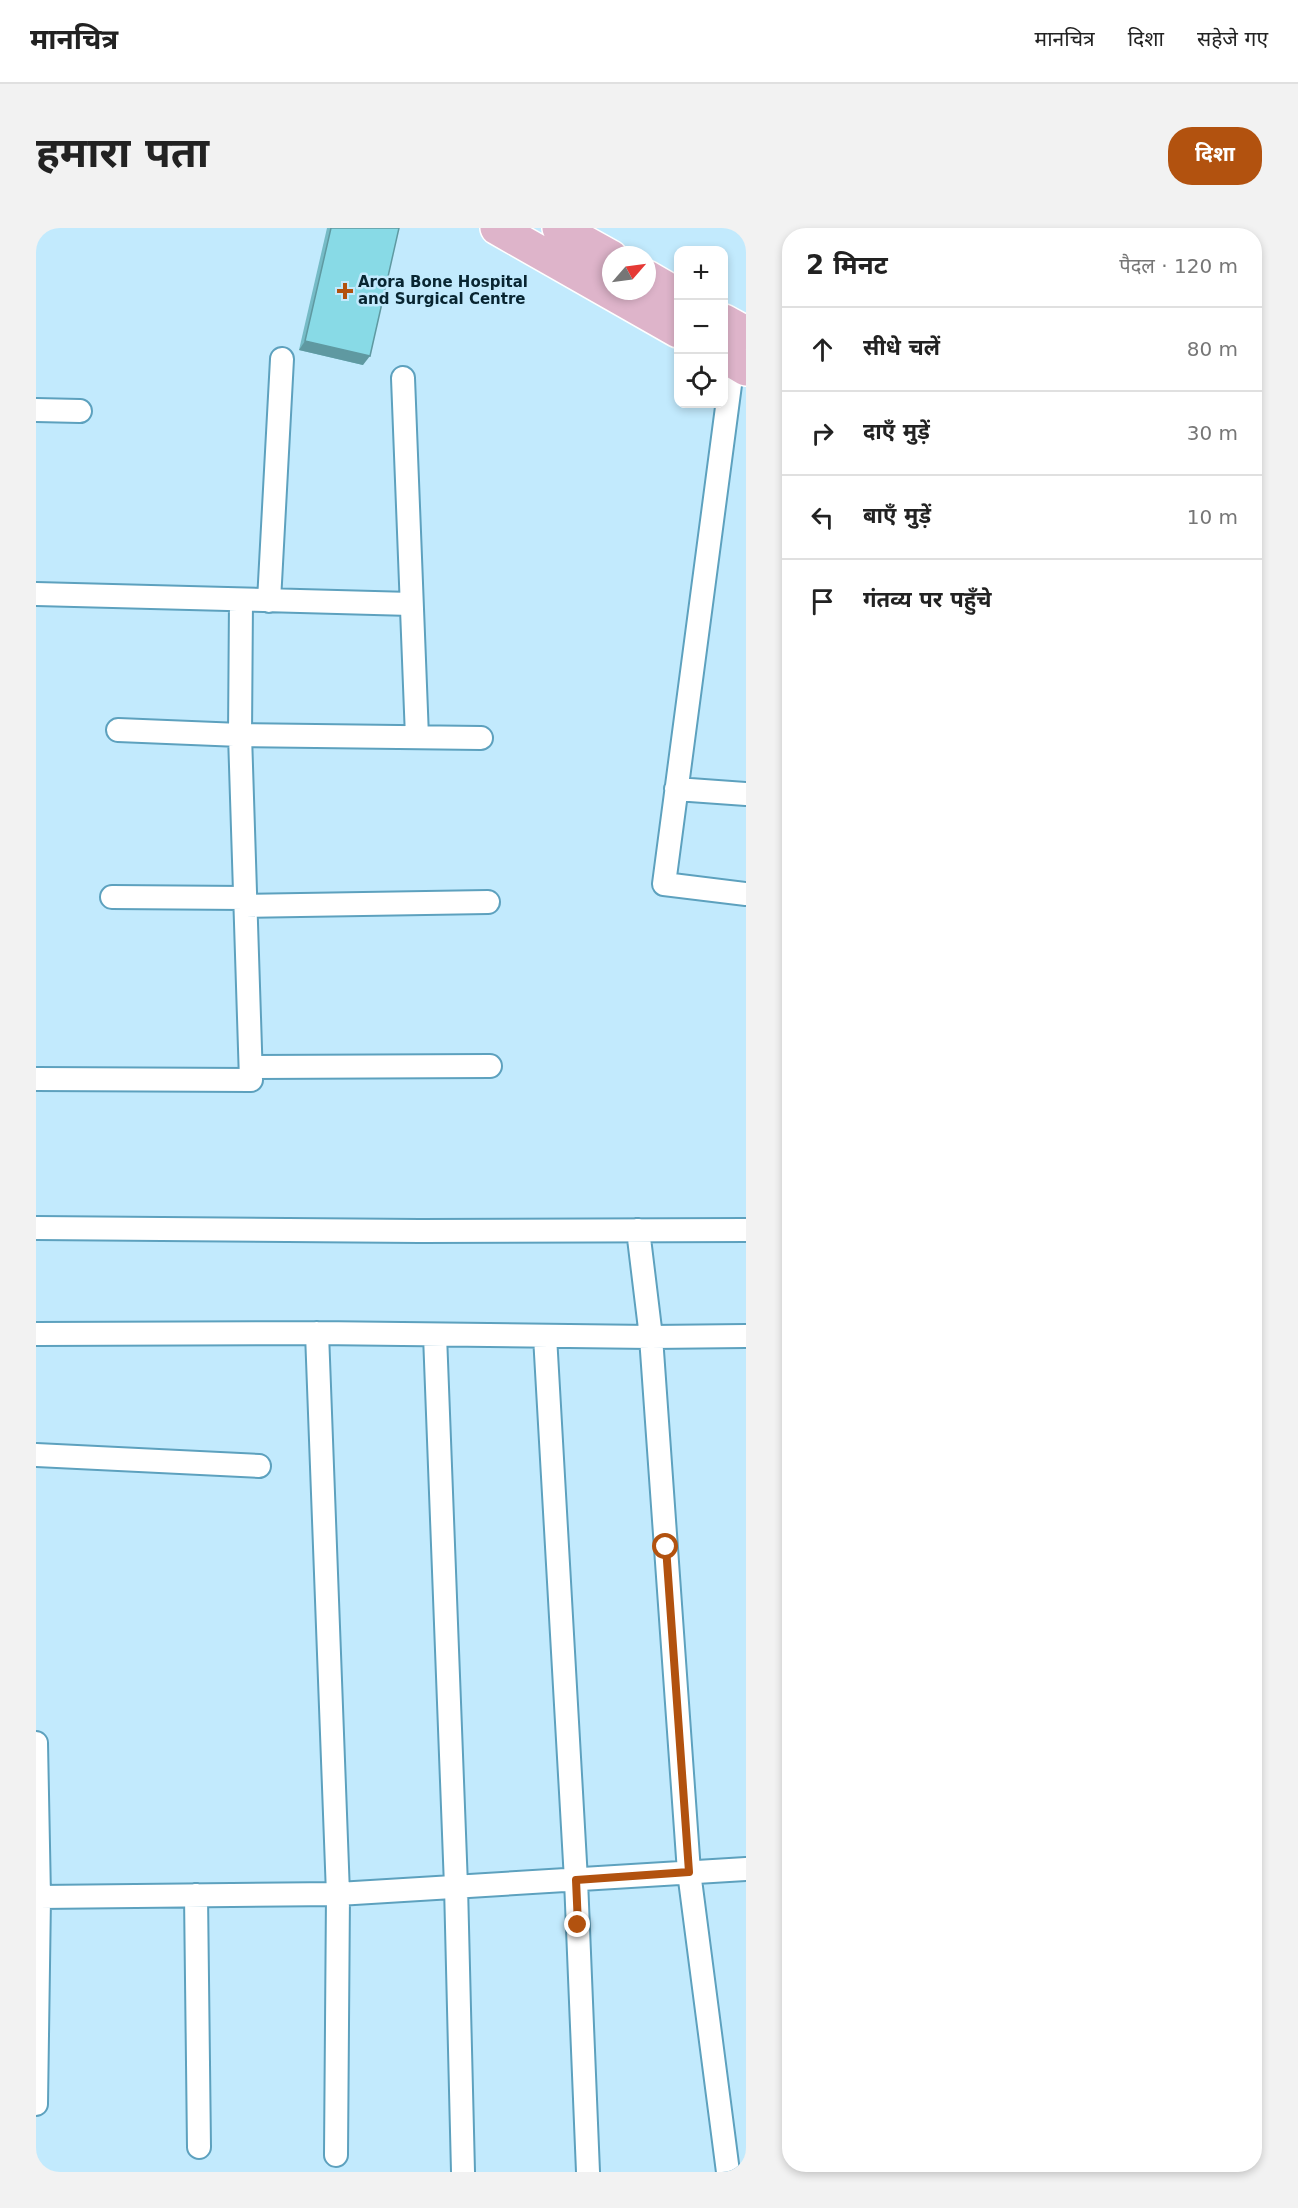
<!DOCTYPE html>
<html lang="hi">
<head>
<meta charset="utf-8">
<style>
  :root { --surface:#fff; --page:#f2f2f2; --text:#222; --muted:#767676; --line:#e0e0e0; --accent:#b2520f }
  body { margin:0; font-family:"DejaVu Sans","Noto Sans Devanagari",sans-serif; background:var(--page); color:var(--text) }
  .controls { position:absolute; right:18px; top:18px; display:grid; overflow:hidden; border-radius:12px; box-shadow:0 3px 9px #0003 }
  .controls button { width:54px; height:54px; display:grid; place-items:center; padding:0; border:0; border-bottom:2px solid var(--line); background:var(--surface); color:var(--text); font:30px sans-serif }
  .compass { position:absolute; left:566px; top:18px; width:54px; height:54px; border-radius:50%; background:var(--surface); box-shadow:0 3px 9px #0003; rotate:62deg }
  .stop { position:absolute; width:18px; height:18px; margin:-14px; border:4px solid #b2520f; border-radius:50%; background:#fff }
  .stop.end { background:#b2520f; border-color:#fff; box-shadow:0 2px 6px #0008 }
  .list { margin:0; padding:0; list-style:none }
  h2 { display:flex; justify-content:space-between; align-items:center; height:78px; margin:0; padding:0 24px; font-size:26px }
  h2 small { font-size:20px; font-weight:400; color:var(--muted) }
  .list li { display:grid; grid-template-columns:39px 1fr auto; gap:18px; align-items:center; box-sizing:border-box; height:84px; padding:0 24px; border-top:2px solid var(--line) }
  .list b { display:block; font-size:22px; white-space:nowrap }
  .list em { font-size:20px; font-style:normal; color:var(--muted) }
  .icon { flex:none; width:33px; height:33px; fill:none; stroke:currentColor; stroke-width:2; stroke-linecap:round; stroke-linejoin:round }
  .map { position:relative; flex:none; width:710px; height:1944px; overflow:hidden; border-radius:24px }
  header { display:flex; align-items:center; gap:36px; box-sizing:border-box; height:84px; padding:0 30px; background:var(--surface); border-bottom:2px solid var(--line) }
  header strong { font-size:28px }
  nav { display:flex; gap:33px; margin-inline-start:auto; font-size:21px }
  .intro { display:flex; align-items:center; justify-content:space-between; box-sizing:border-box; height:144px; padding:0 36px }
  h1 { margin:0; font-size:42px }
  .button { padding:15px 27px; border-radius:24px; background:var(--accent); color:#fff; font-size:21px; font-weight:700 }
  main { display:flex; gap:36px; padding:0 36px }
  aside { flex:1; background:var(--surface); border-radius:24px; box-shadow:0 3px 9px #0003 }
  .map>svg:first-child { display:block }
  .lines { fill:none; stroke-linecap:round; stroke-linejoin:round }
  .minor-casing { stroke:#5da1be; stroke-width:26 }
  .primary-casing { stroke:#fff; stroke-width:36 }
  .minor { stroke:#fff; stroke-width:22 }
  .primary { stroke:#deb4ca; stroke-width:33 }
  .wall { fill:#75bbc6 }
  .shaded-wall { fill:#5f99a1 }
  .building { fill:#88dae6; stroke:#5f99a1; stroke-width:1.5 }
  .route { stroke:#b2520f; stroke-width:8 }
  .poi-dot { fill:#b2520f; stroke:#c2eafd; stroke-width:2 }
  .labels { text-anchor:middle; stroke-width:5; stroke-linejoin:round; paint-order:stroke }
  .poi-label { font-size:15px; font-weight:bold; fill:#082531; stroke:#c2eafd; text-anchor:start }
</style>
</head>
<body>
<header>
<strong>मानचित्र</strong>
<nav><a>मानचित्र</a><a>दिशा</a><a>सहेजे गए</a></nav>
</header>
<div class="intro"><h1>हमारा पता</h1><a class="button">दिशा</a></div>
<main>
<div class="map">
<svg width="710" height="1944" viewBox="0 0 710 1944">
  <rect width="100%" height="100%" fill="#c2eafd"/>
  <g class="lines">
    <g class="minor-casing">
      <path id="minor" d="M697 134 628 656 710 666
        M367 150 381 509
        M0 182 44 183
        M0 366 375 376
        M233 373 246 131
        M82 502 204 507 445 510
        M640 561 710 566
        M76 669 209 670
        M210 678 452 674
        M215 839 454 838
        M0 851 215 852 204 507 205 372
        M0 1000 384 1003 710 1002
        M602 1002 615 1109 653 1644 692 1944
        M281 1105 302 1666 300 1927
        M0 1106 281 1105 615 1109 710 1108
        M399 1107 420 1658 427 1944
        M509 1108 540 1652 552 1944
        M0 1227 223 1238
        M0 1515 3 1669 0 1876
        M160 1667 163 1919
        M3 1669 302 1666 710 1641"/>
    </g>
    <g class="primary-casing">
      <path id="primary" d="M461 0 642 103
        M523 0 575 29
        M611 49 642 67
        M688 93 710 105
        M688 128 710 141"/>
    </g>
    <use href="#minor" class="minor"/>
    <use href="#primary" class="primary"/>
  </g>
  <path class="wall" d="M291 0H363L327 137 263 122Z"/>
  <path class="shaded-wall" d="M269 113 334 128 327 137 263 122Z"/>
  <path class="building" d="M295 0H363L334 128 269 113Z"/>
  <g class="lines">
    <path class="route" d="M542 1697 540 1652 653 1644 630 1319"/>
  </g>
  <path class="poi-dot" d="M306 54h6v6h6v6h-6v6h-6v-6h-6v-6h6z"/>
  <g class="labels">
    <g class="poi-label">
      <text x="322" y="59">Arora Bone Hospital<tspan x="322" dy="17">and Surgical Centre</tspan></text>
    </g>
  </g>
</svg>
<div class="controls">
<button>+</button>
<button>−</button>
<button><svg class="icon" aria-label="locate" viewBox="0 0 24 24"><circle cx="12" cy="12" r="6"/><path d="M12 2v4M12 18v4M2 12h4M18 12h4"/></svg></button>
</div>
<svg class="compass" viewBox="-18 -18 36 36"><path d="M0-13l5 13h-10z" fill="#e53935"/><path d="M0 13l5-13h-10z" fill="#767676"/></svg>
<div class="stop" style="left:630px;top:1319px"></div>
<div class="stop end" style="left:542px;top:1697px"></div>
</div>
<aside>
<h2>2 मिनट<small>पैदल · 120 m</small></h2>
<ul class="list">
<li><svg class="icon" aria-label="ahead" viewBox="0 0 24 24"><path d="M12 20V5M6 11l6-6 6 6"/></svg><div><b>सीधे चलें</b></div><em>80 m</em></li>
<li><svg class="icon" aria-label="right" viewBox="0 0 24 24"><path d="M7 20v-9h11M14 6l5 5-5 5"/></svg><div><b>दाएँ मुड़ें</b></div><em>30 m</em></li>
<li><svg class="icon" aria-label="left" viewBox="0 0 24 24"><path d="M17 20v-9H6M10 6l-5 5 5 5"/></svg><div><b>बाएँ मुड़ें</b></div><em>10 m</em></li>
<li><svg class="icon" aria-label="arrive" viewBox="0 0 24 24"><path d="M6 21V4h12l-3 4 3 4H6"/></svg><div><b>गंतव्य पर पहुँचे</b></div></li>
</ul>
</aside>
</main>
</body>
</html>
